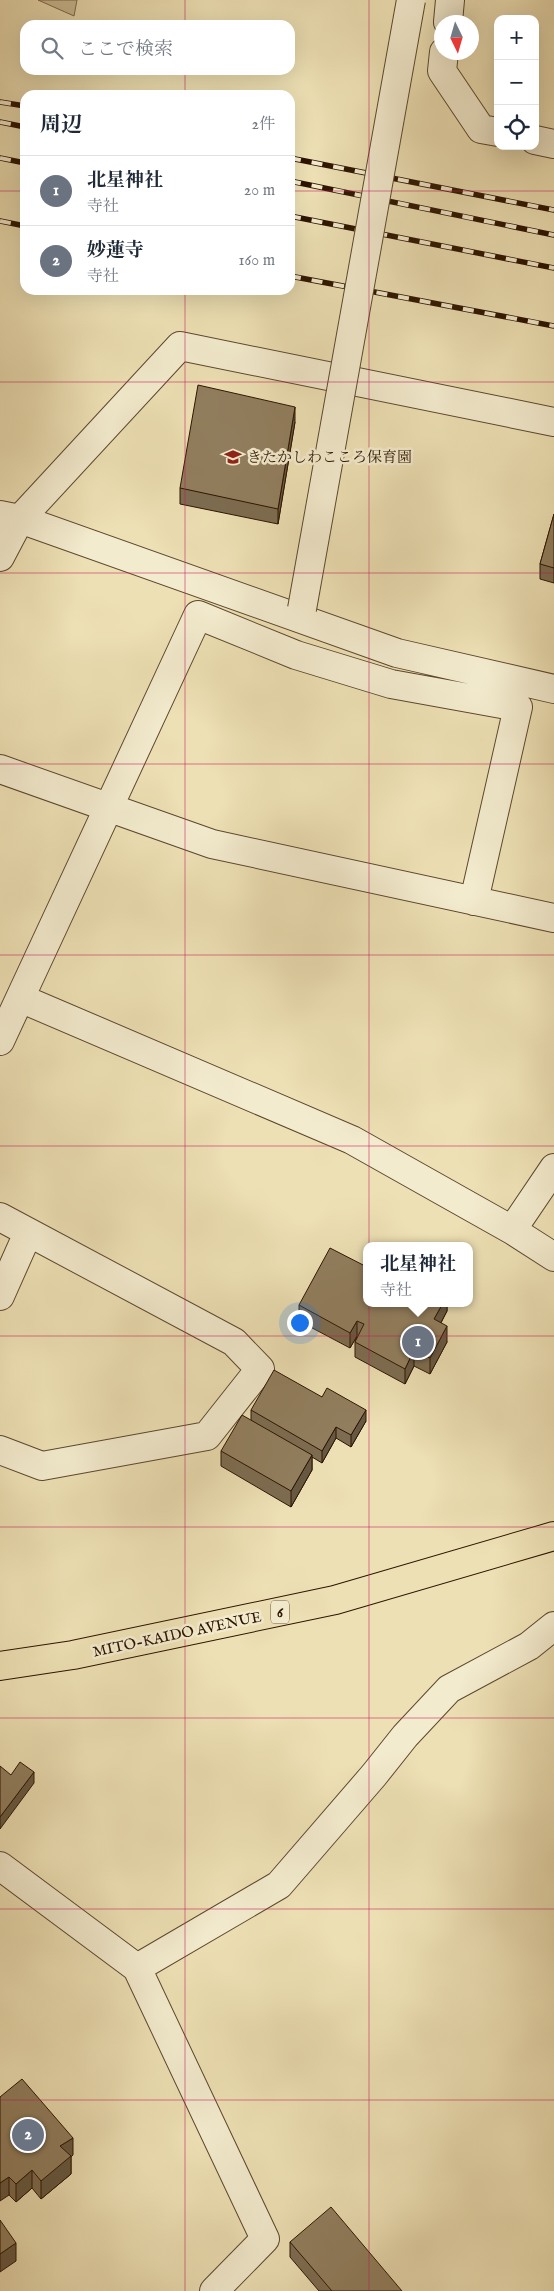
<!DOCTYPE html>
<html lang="ja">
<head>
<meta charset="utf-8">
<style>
  :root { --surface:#fff; --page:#f2f2f3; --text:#1f2937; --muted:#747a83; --line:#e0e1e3; --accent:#d93025 }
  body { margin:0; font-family:"IM FELL English","Noto Serif JP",serif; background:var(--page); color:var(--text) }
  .controls { position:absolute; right:15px; top:15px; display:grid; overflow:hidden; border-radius:10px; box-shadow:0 5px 20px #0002 }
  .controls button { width:45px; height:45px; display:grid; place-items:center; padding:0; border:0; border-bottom:1px solid var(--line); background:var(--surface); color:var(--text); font:25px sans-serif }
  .compass { position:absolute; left:434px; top:15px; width:45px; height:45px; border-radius:50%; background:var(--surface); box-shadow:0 5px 20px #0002; rotate:175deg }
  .you { position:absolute; left:299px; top:1322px; width:18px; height:18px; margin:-12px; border:4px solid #fff; border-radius:50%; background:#1a73e8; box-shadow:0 0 0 8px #1a73e833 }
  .badge { display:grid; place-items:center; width:32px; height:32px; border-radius:50%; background:var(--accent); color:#fff; font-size:16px; font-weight:700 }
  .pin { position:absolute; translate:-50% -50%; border:2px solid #fff; box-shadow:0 1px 5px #0006 }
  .popup { position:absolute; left:363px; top:1242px; width:110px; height:65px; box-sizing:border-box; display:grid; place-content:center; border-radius:10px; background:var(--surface); filter:drop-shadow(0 1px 4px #0005); font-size:16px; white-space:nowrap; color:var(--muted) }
  .popup b { font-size:19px; color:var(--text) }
  .popup::after { content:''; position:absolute; left:50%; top:100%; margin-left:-10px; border:10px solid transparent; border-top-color:var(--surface) }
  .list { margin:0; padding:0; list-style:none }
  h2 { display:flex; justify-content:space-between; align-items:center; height:65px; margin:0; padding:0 20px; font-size:21px }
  h2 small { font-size:16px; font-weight:400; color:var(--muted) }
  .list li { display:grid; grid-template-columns:32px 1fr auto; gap:15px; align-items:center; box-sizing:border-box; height:70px; padding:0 20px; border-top:1px solid var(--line) }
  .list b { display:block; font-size:19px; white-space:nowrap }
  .list p { margin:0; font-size:16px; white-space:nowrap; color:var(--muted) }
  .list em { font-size:16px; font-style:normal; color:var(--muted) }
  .icon { flex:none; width:28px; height:28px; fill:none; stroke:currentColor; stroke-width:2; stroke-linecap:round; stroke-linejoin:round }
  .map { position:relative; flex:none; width:554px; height:2291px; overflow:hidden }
  .search { position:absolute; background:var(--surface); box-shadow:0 5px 20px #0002; left:20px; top:20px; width:275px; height:55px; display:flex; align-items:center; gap:12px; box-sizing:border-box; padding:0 18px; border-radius:15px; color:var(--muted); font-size:19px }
  .panel { position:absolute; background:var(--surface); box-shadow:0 5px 20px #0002; left:20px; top:90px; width:275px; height:205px; border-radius:15px }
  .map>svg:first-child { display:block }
  .green { fill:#ccbd95; stroke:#7c684a }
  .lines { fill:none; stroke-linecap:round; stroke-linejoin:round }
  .minor-casing { stroke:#5d472d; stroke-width:30 }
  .tertiary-casing { stroke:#5d472d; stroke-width:30 }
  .trunk-casing { stroke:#2d1400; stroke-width:30 }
  .minor { stroke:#f3ebce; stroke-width:28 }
  .tertiary { stroke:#f3ebce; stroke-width:28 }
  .trunk { stroke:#ede0b4; stroke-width:28 }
  .rail-casing { stroke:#2d1400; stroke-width:5.5 }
  .rail { stroke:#f3ebce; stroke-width:4; stroke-dasharray:11; stroke-linecap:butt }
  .minor-bridge-casing { stroke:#5d472d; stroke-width:30; stroke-linecap:butt }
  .minor-bridge { stroke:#f3ebce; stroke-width:28 }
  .wall { fill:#7d6c51; stroke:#2d1400 }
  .shaded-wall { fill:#665842; stroke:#2d1400 }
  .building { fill:#917e5e; stroke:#2d1400 }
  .grid { fill:none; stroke:#c2185b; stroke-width:1; stroke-opacity:0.55 }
  .labels { text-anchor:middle; stroke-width:5; stroke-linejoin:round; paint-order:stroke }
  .shield { fill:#f3ebce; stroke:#68543e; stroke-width:1 }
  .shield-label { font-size:14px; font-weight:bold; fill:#2d1400 }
  .poi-label { font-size:15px; fill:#2d1400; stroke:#f3ebce; text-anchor:start }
  .street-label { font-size:15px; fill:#2d1400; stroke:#f3ebce }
</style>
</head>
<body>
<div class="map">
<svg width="554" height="2291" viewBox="0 0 554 2291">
  <rect width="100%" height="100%" fill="#ede0b4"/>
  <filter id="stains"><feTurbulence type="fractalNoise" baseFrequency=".004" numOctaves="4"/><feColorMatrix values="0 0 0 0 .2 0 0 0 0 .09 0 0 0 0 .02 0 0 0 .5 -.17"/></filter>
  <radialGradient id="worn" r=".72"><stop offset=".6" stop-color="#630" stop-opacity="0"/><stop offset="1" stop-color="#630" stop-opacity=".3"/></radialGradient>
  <path class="green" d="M38 0H77L74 16Z"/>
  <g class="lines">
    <g class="minor-casing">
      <path id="minor" d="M448 22 450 0
        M444 52 442 71 481 129 498 132
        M535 140 554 144
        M0 515 20 519 397 653 554 689
        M0 769 212 844 554 918
        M20 998 198 615 296 655 391 684 518 707 474 901
        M0 1041 20 998 352 1140 512 1230 554 1168
        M0 1217 234 1342 260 1369 207 1436 42 1466 0 1450
        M512 1230 554 1257
        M0 1296 28 1233
        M0 1866 137 1968 265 2239 214 2291
        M137 1968 279 1885 374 1775 405 1736 449 1689 529 1646 554 1626"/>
    </g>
    <g class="tertiary-casing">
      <path id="tertiary" d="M0 557 20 519 180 346 554 422"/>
    </g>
    <g class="trunk-casing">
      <path id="trunk" d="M0 1666 73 1655 335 1600 554 1536"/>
    </g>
    <use href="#minor" class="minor"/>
    <use href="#tertiary" class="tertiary"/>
    <use href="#trunk" class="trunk"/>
    <g class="rail-casing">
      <path id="rail" d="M0 102 25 106
        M0 122 25 127
        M0 158 25 163
        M290 158 554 210
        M290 181 554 235
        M290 216 554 268
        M0 221 25 226
        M290 276 554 326"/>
    </g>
    <use href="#rail" class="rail"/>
    <g class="minor-bridge-casing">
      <path id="minor-bridge" d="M302 609 411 0"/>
    </g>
    <use href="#minor-bridge" class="minor-bridge"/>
  </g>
  <path class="wall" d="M295 422 278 524 180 504V488Z
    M554 514V583L540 579V564Z
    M367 1303H447V1311L441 1323 447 1342 430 1374 414 1366 405 1384 355 1357V1342L357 1336 350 1348 299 1321V1305Z
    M322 1397 366 1421 351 1447 336 1438 322 1463 312 1457V1470L291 1507 221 1466V1451L251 1421V1410Z
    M0 2097 73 2155 71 2157V2174L41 2199 32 2188 16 2202 9 2195Z
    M290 2242 402 2291H319L290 2257Z"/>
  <path class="shaded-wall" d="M295 407V422L278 524V509Z
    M443 1303H447V1311L434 1335V1319Z
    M357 1321V1336L350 1348V1333Z
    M447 1326V1342L430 1374V1358Z
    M414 1350V1366L405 1384V1369Z
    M366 1410V1421L351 1447V1435Z
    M336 1427V1438L322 1463V1451Z
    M312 1455V1470L291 1507V1491Z
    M34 1772V1783L0 1829V1817Z
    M73 2138V2155L71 2157V2174L41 2199V2181L60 2146Z
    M32 2170V2188L16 2202V2184Z
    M9 2177V2195L0 2201V2183Z
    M16 2243V2261L0 2272V2254Z"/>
  <path class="building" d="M198 385 295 407 278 509 180 488Z
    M554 514V568L540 564Z
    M330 1248 367 1267V1303H443L434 1319 447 1326 430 1358 414 1350 405 1369 355 1342 364 1324 357 1321 350 1333 299 1305Z
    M274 1370 322 1397 327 1388 366 1410 351 1435 336 1427 322 1451 251 1410Z
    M242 1415 312 1455 291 1491 221 1451Z
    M20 1762 34 1772 0 1817V1766L11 1775Z
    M22 2079 73 2138 60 2146 71 2156 41 2181 32 2170 16 2184 9 2177 0 2183V2097Z
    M331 2207 402 2291H332L290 2242Z
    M0 2220 16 2243 0 2254Z"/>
  <path class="grid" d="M185 0V25M369 0V2291M185 70V95M0 191H25M290 191H554M185 290V2291M0 382H554M0 573H554M0 764H554M0 955H554M0 1146H554M0 1336H554M0 1527H554M0 1718H554M0 1909H554M0 2100H554"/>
  <defs>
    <g id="school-bare" transform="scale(1.35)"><path d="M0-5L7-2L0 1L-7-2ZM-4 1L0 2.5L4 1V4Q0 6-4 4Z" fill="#8f2418" stroke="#f3ebce" stroke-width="2.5" paint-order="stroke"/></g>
  </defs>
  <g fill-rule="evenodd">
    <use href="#school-bare" x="233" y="457"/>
  </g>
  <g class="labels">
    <rect class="shield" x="271" y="1600.5" width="18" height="23" rx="4"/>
    <g class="shield-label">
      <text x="280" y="1617">6</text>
    </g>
    <g class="poi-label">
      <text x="247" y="462">きたかしわこころ保育園</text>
    </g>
    <g class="street-label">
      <text transform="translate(177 1634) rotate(-12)" y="5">MITO-KAIDO AVENUE</text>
    </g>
  </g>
  <rect width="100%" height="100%" filter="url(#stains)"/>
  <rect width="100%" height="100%" fill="url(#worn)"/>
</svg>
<div class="controls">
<button>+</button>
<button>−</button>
<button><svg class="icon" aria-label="locate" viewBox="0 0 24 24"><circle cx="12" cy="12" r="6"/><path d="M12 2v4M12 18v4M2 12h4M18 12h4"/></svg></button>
</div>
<svg class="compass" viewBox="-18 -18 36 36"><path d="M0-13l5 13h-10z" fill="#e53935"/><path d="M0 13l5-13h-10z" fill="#747a83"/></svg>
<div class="you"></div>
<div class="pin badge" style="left:418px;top:1342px;background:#6b7280">1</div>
<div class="popup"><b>北星神社</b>寺社</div>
<div class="pin badge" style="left:28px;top:2135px;background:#6b7280">2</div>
<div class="search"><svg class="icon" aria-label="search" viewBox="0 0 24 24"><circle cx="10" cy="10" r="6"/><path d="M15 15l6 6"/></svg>ここで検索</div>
<section class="panel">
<h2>周辺<small>2件</small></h2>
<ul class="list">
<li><span class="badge" style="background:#6b7280">1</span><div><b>北星神社</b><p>寺社</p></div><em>20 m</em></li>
<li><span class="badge" style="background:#6b7280">2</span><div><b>妙蓮寺</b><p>寺社</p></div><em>160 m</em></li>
</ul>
</section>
</div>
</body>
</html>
